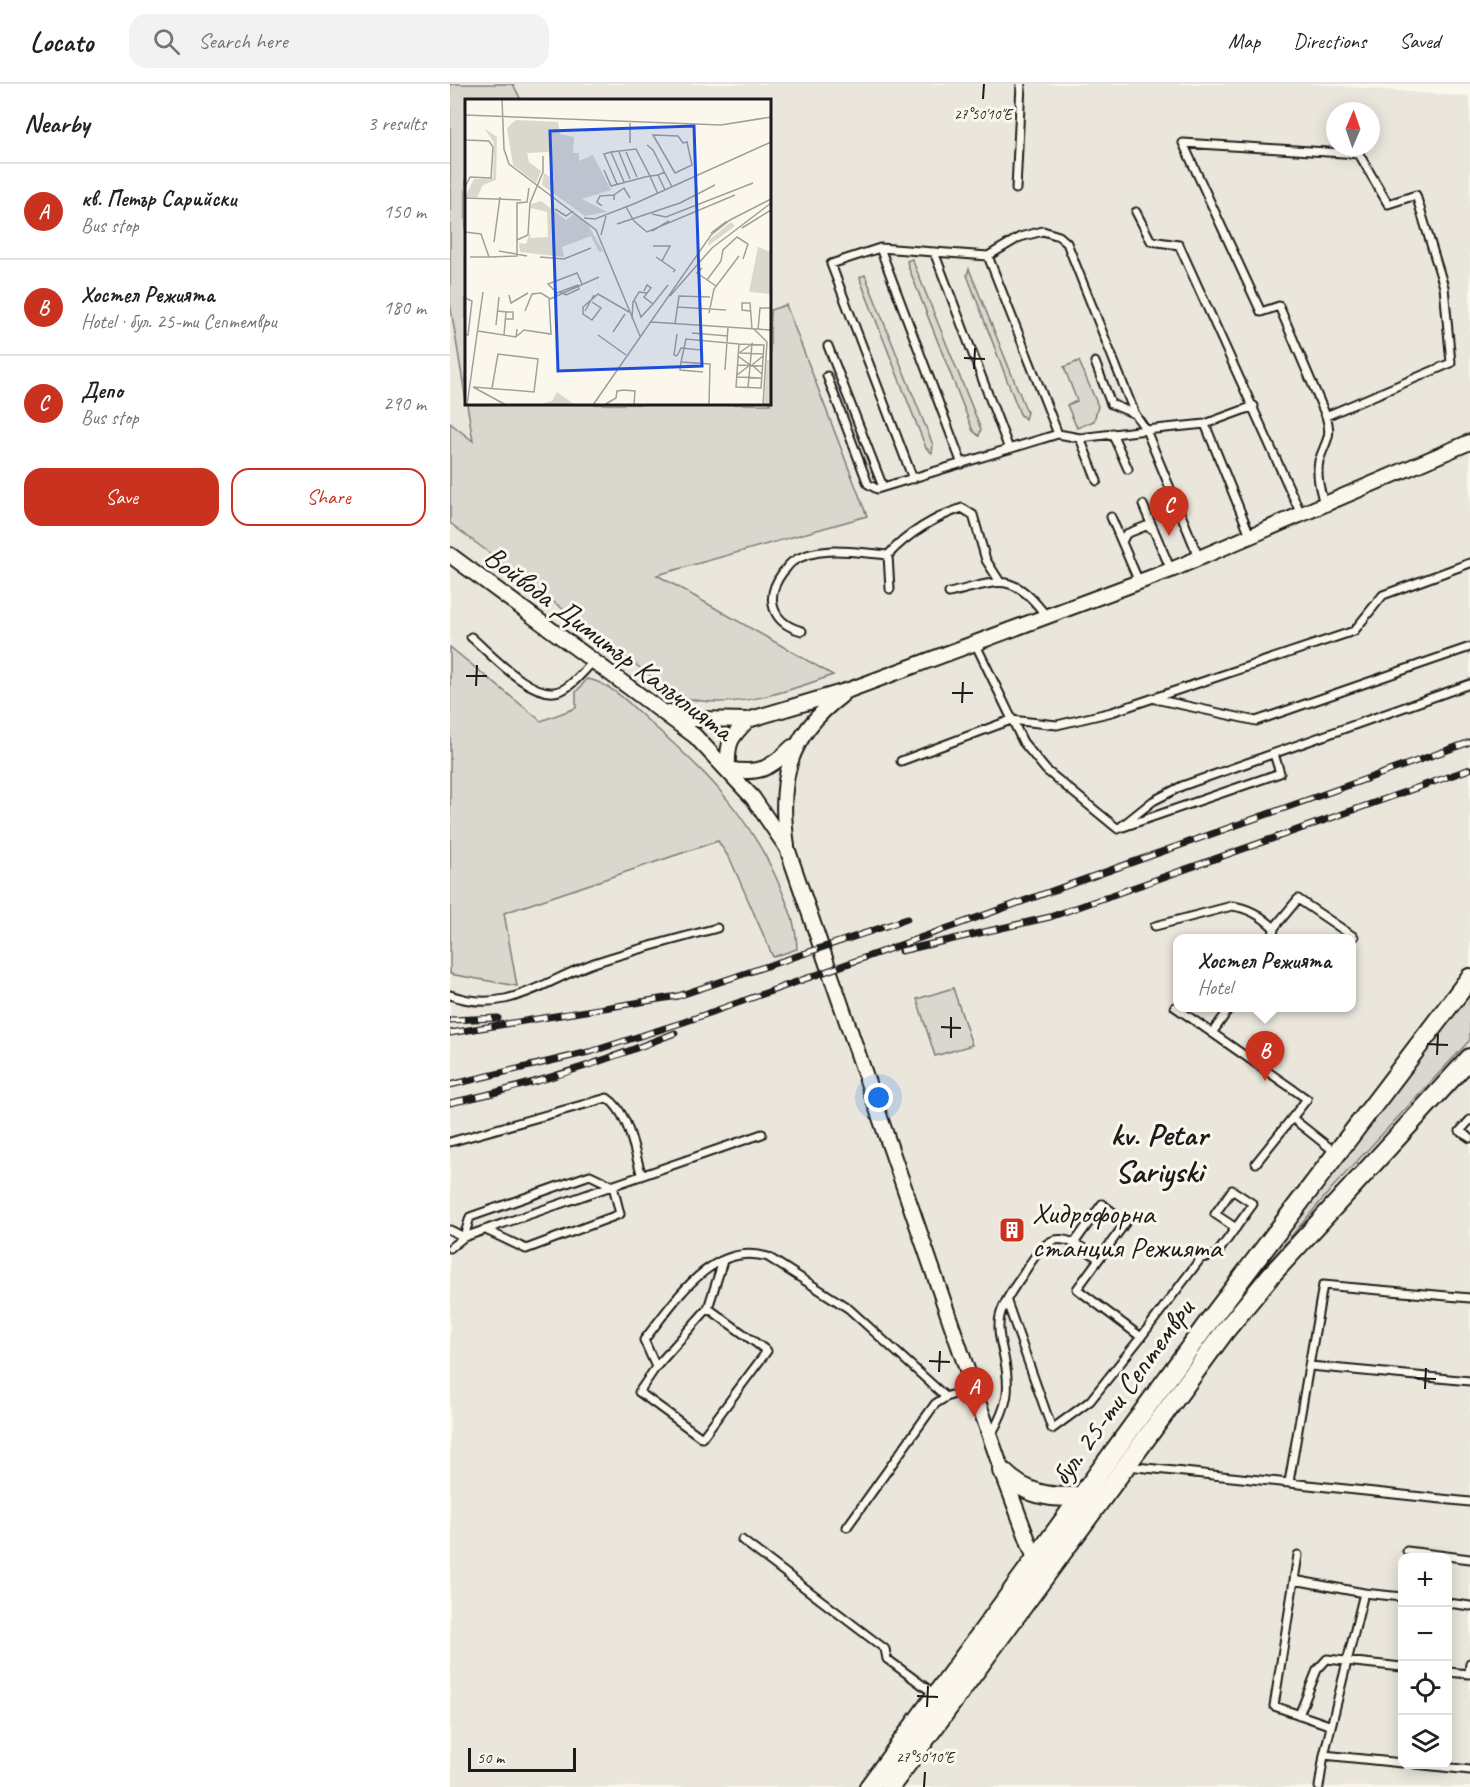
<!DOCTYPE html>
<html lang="en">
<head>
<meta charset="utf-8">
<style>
  :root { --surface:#fff; --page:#f2f2f2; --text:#222; --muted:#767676; --line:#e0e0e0; --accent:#c8321e }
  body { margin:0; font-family:Caveat,sans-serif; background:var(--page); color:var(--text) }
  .controls { position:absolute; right:18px; bottom:18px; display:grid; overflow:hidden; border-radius:12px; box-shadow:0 3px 15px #0003 }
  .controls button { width:54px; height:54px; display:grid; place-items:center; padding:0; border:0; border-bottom:2px solid var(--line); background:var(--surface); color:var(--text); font:30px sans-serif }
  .compass { position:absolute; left:876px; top:18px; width:54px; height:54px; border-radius:50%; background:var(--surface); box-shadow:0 3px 15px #0003; rotate:2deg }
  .scale { position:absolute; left:18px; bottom:15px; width:108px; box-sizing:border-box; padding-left:6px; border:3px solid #1c1c1c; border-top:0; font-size:16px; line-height:21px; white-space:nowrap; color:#1c1c1c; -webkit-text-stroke:4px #fbf7ec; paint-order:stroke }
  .you { position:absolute; left:429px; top:1014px; width:21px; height:21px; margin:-15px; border:4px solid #fff; border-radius:50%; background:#1a73e8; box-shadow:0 0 0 9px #1a73e833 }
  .badge { display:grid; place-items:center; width:39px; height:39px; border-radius:50%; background:var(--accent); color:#fff; font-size:20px; font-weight:700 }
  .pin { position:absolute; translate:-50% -50px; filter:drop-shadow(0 2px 3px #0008) }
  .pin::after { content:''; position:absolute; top:32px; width:21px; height:18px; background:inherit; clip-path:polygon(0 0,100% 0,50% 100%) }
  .popup { position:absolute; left:723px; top:850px; width:183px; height:78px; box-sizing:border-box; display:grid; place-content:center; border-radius:12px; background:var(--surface); filter:drop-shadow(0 2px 4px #0005); font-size:20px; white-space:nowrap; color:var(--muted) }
  .popup b { font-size:22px; color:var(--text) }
  .popup::after { content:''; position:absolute; left:50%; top:100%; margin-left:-12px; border:12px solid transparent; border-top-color:var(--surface) }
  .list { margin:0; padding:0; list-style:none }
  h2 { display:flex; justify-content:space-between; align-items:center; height:78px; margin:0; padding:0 24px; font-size:26px }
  h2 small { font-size:20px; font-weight:400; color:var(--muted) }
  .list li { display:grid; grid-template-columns:39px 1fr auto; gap:18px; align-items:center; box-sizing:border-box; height:96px; padding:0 24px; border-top:2px solid var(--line) }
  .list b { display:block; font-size:22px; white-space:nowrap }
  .list p { margin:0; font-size:20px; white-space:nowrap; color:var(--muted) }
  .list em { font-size:20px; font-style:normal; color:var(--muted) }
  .actions { display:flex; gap:12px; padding:18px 24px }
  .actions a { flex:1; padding:14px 0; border:2px solid var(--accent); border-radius:18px; text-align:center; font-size:21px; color:var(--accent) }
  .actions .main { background:var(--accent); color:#fff }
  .icon { flex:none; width:33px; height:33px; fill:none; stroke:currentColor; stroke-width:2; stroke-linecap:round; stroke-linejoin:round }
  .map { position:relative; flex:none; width:1020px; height:1703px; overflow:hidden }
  header { display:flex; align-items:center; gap:36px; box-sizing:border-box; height:84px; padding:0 30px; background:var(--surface); border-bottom:2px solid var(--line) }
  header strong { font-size:28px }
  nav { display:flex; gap:33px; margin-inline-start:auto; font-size:21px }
  .search { width:420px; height:54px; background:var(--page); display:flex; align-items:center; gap:15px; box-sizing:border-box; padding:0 21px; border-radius:18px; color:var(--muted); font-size:22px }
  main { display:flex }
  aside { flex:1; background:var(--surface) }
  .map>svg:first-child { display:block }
  .built { fill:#eae6dc; fill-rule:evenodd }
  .green { fill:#dad7ce; stroke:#7b7a75; stroke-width:1.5 }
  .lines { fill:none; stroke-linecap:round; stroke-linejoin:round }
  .lane-casing { stroke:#1c1c1c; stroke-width:11 }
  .street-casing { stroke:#1c1c1c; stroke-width:18 }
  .secondary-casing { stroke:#1c1c1c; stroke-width:22 }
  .lane { stroke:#fbf7ec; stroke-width:7 }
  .street { stroke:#fbf7ec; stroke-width:14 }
  .secondary { stroke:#fbf7ec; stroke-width:18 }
  .rail-casing { stroke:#1c1c1c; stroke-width:7 }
  .rail { stroke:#fbf7ec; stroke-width:4.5; stroke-dasharray:14; stroke-linecap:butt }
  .ticks { fill:none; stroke:#1c1c1c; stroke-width:2 }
  .labels { text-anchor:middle; stroke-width:6; stroke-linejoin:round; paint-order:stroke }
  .street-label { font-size:30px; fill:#1c1c1c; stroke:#fbf7ec }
  .poi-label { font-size:30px; fill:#1c1c1c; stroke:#fbf7ec; text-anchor:start }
  .neighbourhood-label { font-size:32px; font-weight:bold; fill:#1c1c1c; stroke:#fbf7ec }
  .inset-road { fill:none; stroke:#a29f99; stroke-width:1.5 }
  .view { fill:#1d4ed8; fill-opacity:0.15; stroke:#1d4ed8; stroke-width:3 }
  .inset-edge { fill:none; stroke:#1c1c1c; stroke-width:3 }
  .ticks-label { font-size:15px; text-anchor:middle; fill:#1c1c1c; stroke:#fbf7ec; stroke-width:6; stroke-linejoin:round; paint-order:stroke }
</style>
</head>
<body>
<header>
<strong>Locato</strong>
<div class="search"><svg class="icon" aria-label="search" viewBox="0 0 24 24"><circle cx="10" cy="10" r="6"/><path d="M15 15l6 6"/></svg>Search here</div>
<nav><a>Map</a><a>Directions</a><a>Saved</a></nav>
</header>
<main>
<aside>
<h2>Nearby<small>3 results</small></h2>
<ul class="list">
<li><span class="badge">A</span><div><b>кв. Петър Сарийски</b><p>Bus stop</p></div><em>150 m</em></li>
<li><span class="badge">B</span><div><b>Хостел Режията</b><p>Hotel · бул. 25-ти Септември</p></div><em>180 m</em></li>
<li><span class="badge">C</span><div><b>Депо</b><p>Bus stop</p></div><em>290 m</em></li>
</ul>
<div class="actions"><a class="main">Save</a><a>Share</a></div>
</aside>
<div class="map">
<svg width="1020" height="1703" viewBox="0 0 1020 1703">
  <rect width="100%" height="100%" fill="#fbf7ec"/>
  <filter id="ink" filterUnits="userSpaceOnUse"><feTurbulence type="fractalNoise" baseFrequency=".0167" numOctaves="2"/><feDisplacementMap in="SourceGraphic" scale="12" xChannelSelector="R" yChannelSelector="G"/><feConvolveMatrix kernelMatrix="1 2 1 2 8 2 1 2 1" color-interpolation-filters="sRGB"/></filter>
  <g filter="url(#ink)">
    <path class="built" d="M0 0H866L1020 13V1703H0ZM16 16H320V320H16ZM885 27H921V63H885ZM728 854H902V924H728ZM952 1474H998V1680H952Z"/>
    <path class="green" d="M0 0H63L71 16H16V317L0 219Z
      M462 175 531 345 529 352 523 347 458 182 457 177Z
      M519 185 577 328 575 335 570 330 517 191Z
      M415 191 483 361 482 369 476 364 411 198 410 193Z
      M336 221 417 432 207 491 383 591C339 607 281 628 233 613 223 610 211 599 202 593L0 439V339L23 357 17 320H320V226Z
      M629 277 648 322 644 337 627 344 617 321 627 317 614 283Z
      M0 563 91 637 126 624V608L137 595C159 598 180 620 196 635 254 685 298 729 329 800 339 824 346 839 347 865L323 873 281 777 268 757 54 829 67 902 0 890Z
      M503 904 522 961 485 972 467 915Z
      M1020 906V956L883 1103 781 1223Z"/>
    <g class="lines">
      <g class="lane-casing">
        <path id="lane" d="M733 59 909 70 938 120 966 111 994 203 1001 279 876 332 829 222 811 228Z
          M566 105 571 0
          M686 128 701 157 729 161 851 430
          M430 164 512 380
          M484 168 559 365
          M538 172 608 350
          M378 262 433 403
          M645 278 661 320 685 330
          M377 292 418 400 427 405 608 350 630 354 696 346 685 330 617 159 609 152 593 147 570 153 538 172 430 164 381 180 463 395
          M662 349 678 385
          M630 354 647 397
          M874 420C870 406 866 391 869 377 875 357 883 354 876 332
          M693 421 721 486
          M661 433 689 498
          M800 451 755 340 804 322
          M672 458 676 450 696 442 704 446
          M749 474 696 346 755 340
          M440 505 438 471C457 450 485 433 512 424L523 431 536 476 550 498
          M499 509C551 497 561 486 597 533
          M352 547C321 539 314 513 333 488 336 485 339 480 342 478 368 460 408 469 438 471
          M21 553C41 570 82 616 109 607 121 604 134 586 144 577
          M525 559 573 658 596 686 668 745 703 717 732 702 1020 600
          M705 615 806 637 1020 563
          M451 677 561 636 607 641 662 628 904 547 933 511 1020 479
          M673 743 830 689 824 670
          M705 842 782 822C799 824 812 832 824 844L823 854
          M824 844 848 815 904 853
          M0 911C57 932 96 895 147 878 186 865 227 855 267 844
          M725 923 857 1015 842 1034
          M762 949 780 924
          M1020 1036 1010 1047 1020 1054
          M0 1058 157 1014C179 1028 184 1068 192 1092
          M806 1079 842 1034 885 1068
          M0 1146 14 1153 20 1133 140 1091 163 1102 170 1130 76 1165 36 1146
          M625 1158 652 1120 676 1138 649 1175
          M0 1164 14 1153 312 1050
          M557 1218 602 1345 640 1317 691 1253
          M258 1224 317 1267 252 1354 189 1308 206 1283 194 1256C224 1219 261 1156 318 1173L398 1224 496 1313 523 1303
          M860 1282 1020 1297
          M206 1283 258 1224 273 1177
          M541 1351C558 1321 561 1306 554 1273 551 1259 547 1246 550 1232 553 1219 564 1203 572 1192 598 1150 607 1144 649 1175L627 1205 691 1253 751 1174 766 1171 803 1120 782 1106 765 1130 786 1144
          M677 1382 1020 1418
          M839 1398 873 1201 1020 1214
          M397 1443 485 1320 496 1313
          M292 1456 435 1565 437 1575 486 1611
          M957 1467 1020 1475
          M848 1471 824 1622 879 1641
          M844 1496 914 1509
          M952 1513 914 1509 874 1671 952 1679
          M998 1519 1020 1522
          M998 1588 1019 1590 1020 1579
          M849 1631 867 1586 877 1575 952 1583
          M965 1680 1020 1686
          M869 1703 874 1671"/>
      </g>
      <g class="street-casing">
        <path id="street" d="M0 471 245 652 303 714 337 764 552 1387 585 1475 591 1480
          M219 628 245 635 298 636 399 606 721 486 1020 358
          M278 685C309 691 320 685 342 663
          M278 685C277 658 280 654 298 636
          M337 762C328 697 337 653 391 612"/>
      </g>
      <g class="secondary-casing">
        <path id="secondary" d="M552 1387C575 1411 601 1415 633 1412
          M419 1703 760 1236 1020 894
          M440 1703 775 1247 821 1191 1020 974"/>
      </g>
      <use href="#lane" class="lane"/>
      <use href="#street" class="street"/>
      <use href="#secondary" class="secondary"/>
      <g class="rail-casing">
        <path id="rail" d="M451 867 600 833 1020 685
          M0 936 48 934
          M0 949 228 912 457 835
          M0 1001 143 967 234 938 1020 658
          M0 1019C80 1002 149 980 225 949"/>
      </g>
      <use href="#rail" class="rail"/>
    </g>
  </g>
  <path class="ticks" d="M533 15 534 0M514 274 535 275M524 285 525 264M16 592H37M26 602 27 581M502 609H523M512 619 513 598M491 943 511 944M501 954V933M977 960 998 961M987 971 988 950M479 1277 500 1278M489 1288 490 1267M965 1294 986 1295M975 1305 976 1284M467 1612 488 1613M477 1623 478 1602M474 1703 475 1688"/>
  <defs>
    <g id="building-square" transform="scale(1.35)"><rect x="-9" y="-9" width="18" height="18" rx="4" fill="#c8321e" stroke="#fbf7ec"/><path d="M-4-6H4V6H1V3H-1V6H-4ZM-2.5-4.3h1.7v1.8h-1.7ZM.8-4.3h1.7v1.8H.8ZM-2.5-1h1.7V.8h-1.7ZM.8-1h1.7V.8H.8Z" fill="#fff"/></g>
  </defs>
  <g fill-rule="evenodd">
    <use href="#building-square" x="562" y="1146"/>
  </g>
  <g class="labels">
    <g class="street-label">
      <text transform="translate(159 559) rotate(37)" y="10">Войвода Димитър Калъчлията</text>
      <text transform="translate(672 1308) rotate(-54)" y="10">бул. 25-ти Септември</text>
    </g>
    <g class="poi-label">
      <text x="582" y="1139">Хидрофорна<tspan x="582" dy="34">станция Режията</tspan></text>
    </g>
    <g class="neighbourhood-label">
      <text x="709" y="1061">kv. Petar<tspan x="709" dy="37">Sariyski</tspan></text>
    </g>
  </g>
  <g transform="translate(15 15)">
    <rect width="306" height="306" fill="#fbf7ec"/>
    <path d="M51 21 93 23 95 35 109 38 108 54H114V62L128 56 146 91 117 100 142 113 120 117 77 86 79 74 89 81 84 53 62 54 64 63 76 72 71 84 48 66 42 29ZM20 30 32 38 31 81 18 86 12 98H0L9 80 28 79 29 44ZM76 102 101 121 109 115 123 126 138 152 134 153 126 137 97 148 99 158 55 153 54 144 61 145 65 134 66 139 83 138 82 113 66 109V105ZM266 123 270 127 243 147 244 141ZM293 148 306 153V195L284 193ZM302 261 306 262V306H299ZM92 293 110 306H72L87 302Z" fill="#dad7ce"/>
    <path class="inset-road" d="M37 0 39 50 44 65 131 131 175 237M0 16 256 26 306 18M188 36 213 37 218 44 222 43 227 66 210 74ZM0 38 1 41 24 42 28 48 26 79 5 78 0 88M165 44V22M182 46 188 51 207 88M146 53 159 83M154 53 165 80M161 53 172 78M139 71 146 87 180 78M200 73 193 76 200 91M152 85 139 55 146 53 171 50 185 77 180 78M193 95 185 77 193 76M0 99 56 101M149 101V96L159 89 165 99M137 107 132 103 135 97 149 96M161 108 169 122 182 133 270 96M90 110 101 117 108 112M187 115 201 118 288 84M119 119 130 120 171 104 306 43M152 125 215 104 250 86M277 129 306 111M187 132 204 122M0 133 16 135 24 158 52 157V104L62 103 64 89M246 134 262 122M136 136 141 117M52 141 63 136 65 104 78 73V57M29 143 35 98M188 147H205L197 162M34 152 62 157M5 158H24M75 158 99 160 126 149M191 158 210 171 208 173M237 169 232 174 251 187M242 181 256 162 258 151 272 138 283 145 278 160M113 186 92 194 83 185 112 174 117 185M179 192 182 186 186 189 182 194M95 193 101 196 114 190 113 186M44 196 46 204 63 194M205 197 247 149 306 104M0 199 7 202 3 236 0 235M85 200 134 178M170 202 176 218 188 205M127 203 136 209 127 221 118 215V208L133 195 164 213M212 208 261 211M33 212 41 213 39 236M120 212 129 196M285 212 277 211V204H285L287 230M244 214 249 190 274 157M41 220H48V213H41M167 220 168 203 174 193 182 194 179 198 188 205 203 186M186 223 306 231M210 225 214 197 245 198M31 226 34 198M289 230 302 243 298 306M293 231 295 209H306M13 232 51 238 52 230M148 233 160 215M227 234 263 237M212 235 209 256 212 257M133 236 161 256M52 237 59 231 86 235 84 199 76 194 67 195 60 212M274 245 299 246 296 289 271 288ZM274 254 287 245 283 289M275 254 298 255M212 257 216 249 236 251 237 241M216 263 215 271 238 273M273 266 297 267M260 271 263 228M297 275 287 266 298 257M272 276 285 266 273 257M272 278 296 279M8 288 69 293 73 260 33 255 27 289M8 288 41 306M2 306 18 193M128 306 246 136 265 121 306 100M139 306 151 299 152 292 159 291 170 292 169 306M244 306 245 265 216 263 221 240 274 245"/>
    <path class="view" d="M229 27 237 267 93 272 85 32Z"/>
    <rect width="306" height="306" class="inset-edge"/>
  </g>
  <g class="ticks-label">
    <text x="533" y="35">27°50'10"E</text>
    <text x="475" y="1678">27°50'10"E</text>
  </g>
</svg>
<div class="controls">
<button>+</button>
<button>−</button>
<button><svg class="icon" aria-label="locate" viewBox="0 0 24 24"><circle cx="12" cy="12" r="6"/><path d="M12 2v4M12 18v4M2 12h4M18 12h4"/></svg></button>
<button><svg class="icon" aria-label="layers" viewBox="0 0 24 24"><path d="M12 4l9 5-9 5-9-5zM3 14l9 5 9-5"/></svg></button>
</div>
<svg class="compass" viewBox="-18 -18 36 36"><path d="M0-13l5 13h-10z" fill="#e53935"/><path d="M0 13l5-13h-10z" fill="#767676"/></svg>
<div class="scale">50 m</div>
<div class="you"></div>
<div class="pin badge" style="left:524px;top:1333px">A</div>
<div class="pin badge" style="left:815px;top:997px">B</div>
<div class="popup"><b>Хостел Режията</b>Hotel</div>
<div class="pin badge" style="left:719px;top:452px">C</div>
</div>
</main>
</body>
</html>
